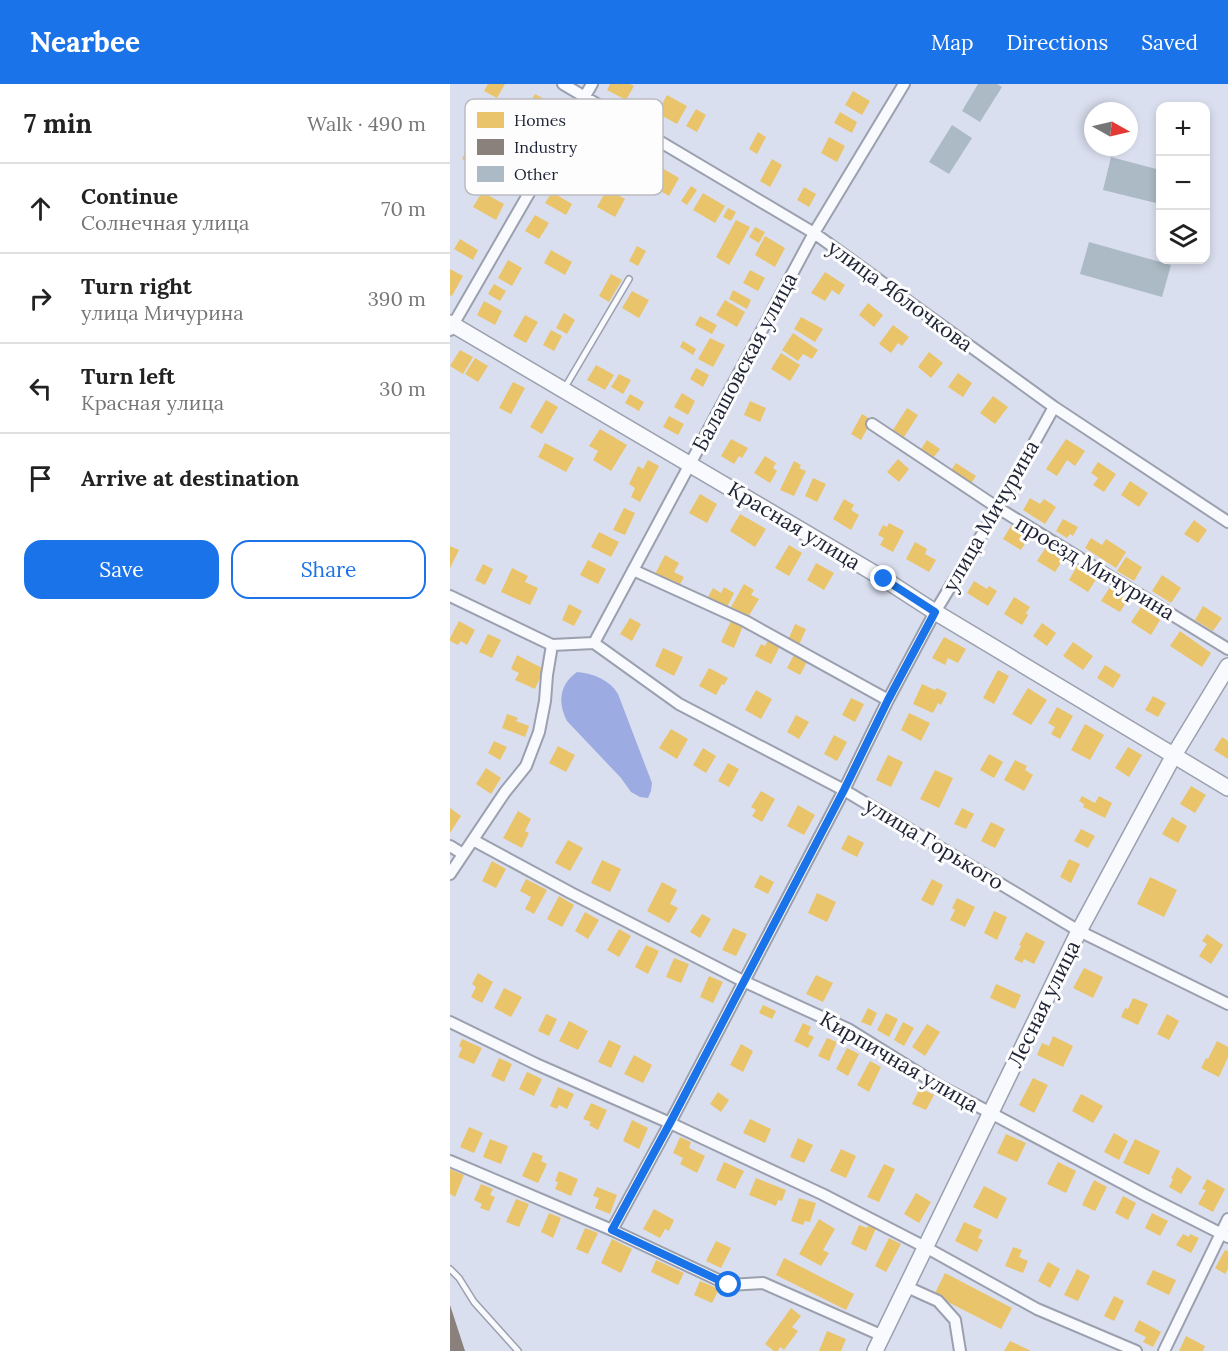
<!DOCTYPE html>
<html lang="en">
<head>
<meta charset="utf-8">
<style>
  :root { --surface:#fff; --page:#f6f6f6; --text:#222; --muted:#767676; --line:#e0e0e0; --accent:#1a73e8 }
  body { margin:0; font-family:Lora,serif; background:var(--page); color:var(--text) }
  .controls { position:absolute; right:18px; top:18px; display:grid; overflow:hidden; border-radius:12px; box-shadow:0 3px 9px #0003 }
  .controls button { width:54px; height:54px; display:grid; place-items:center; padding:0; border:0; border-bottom:2px solid var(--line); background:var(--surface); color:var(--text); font:30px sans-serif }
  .compass { position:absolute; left:634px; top:18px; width:54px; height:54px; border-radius:50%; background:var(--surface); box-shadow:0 3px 9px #0003; rotate:98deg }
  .stop { position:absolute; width:18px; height:18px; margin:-14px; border:4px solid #1a73e8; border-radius:50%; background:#fff }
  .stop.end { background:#1a73e8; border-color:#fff; box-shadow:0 2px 6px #0008 }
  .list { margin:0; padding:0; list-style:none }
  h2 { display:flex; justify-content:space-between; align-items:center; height:78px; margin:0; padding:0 24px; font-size:26px }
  h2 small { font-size:20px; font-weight:400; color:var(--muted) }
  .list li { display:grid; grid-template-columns:39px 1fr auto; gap:18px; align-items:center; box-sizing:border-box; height:90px; padding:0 24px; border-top:2px solid var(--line) }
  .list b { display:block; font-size:22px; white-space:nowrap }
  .list p { margin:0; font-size:20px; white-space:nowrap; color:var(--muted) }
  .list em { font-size:20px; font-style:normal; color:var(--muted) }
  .actions { display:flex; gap:12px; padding:18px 24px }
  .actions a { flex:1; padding:14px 0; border:2px solid var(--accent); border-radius:18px; text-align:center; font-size:21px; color:var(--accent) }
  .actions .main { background:var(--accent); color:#fff }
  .icon { flex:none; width:33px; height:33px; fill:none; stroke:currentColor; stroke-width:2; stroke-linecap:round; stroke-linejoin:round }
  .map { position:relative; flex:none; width:778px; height:1267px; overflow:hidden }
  header { display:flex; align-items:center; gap:36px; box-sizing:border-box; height:84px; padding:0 30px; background:var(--accent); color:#fff }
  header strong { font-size:28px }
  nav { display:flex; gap:33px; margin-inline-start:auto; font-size:21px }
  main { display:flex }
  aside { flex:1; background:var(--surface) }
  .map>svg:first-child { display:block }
  .water { fill:#9cabe2 }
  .homes { fill:#e9c46a }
  .industry { fill:#8a817c }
  .building { fill:#abbac4 }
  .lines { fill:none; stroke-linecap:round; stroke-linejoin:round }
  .lane-casing { stroke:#9ba0af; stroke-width:8 }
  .street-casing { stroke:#9ba0af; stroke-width:14 }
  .secondary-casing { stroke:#9ba0af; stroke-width:18 }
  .lane { stroke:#f9fafd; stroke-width:5 }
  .street { stroke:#f9fafd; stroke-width:10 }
  .secondary { stroke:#f9fafd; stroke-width:15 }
  .route { stroke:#1a73e8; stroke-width:8 }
  .labels { text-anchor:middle; stroke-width:6; stroke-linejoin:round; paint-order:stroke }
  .street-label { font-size:21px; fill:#1d2234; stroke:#fdfdfd }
  .key { fill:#fdfdfd; stroke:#babbc1; stroke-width:1.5 }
  .key-label { font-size:16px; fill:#1d2234 }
</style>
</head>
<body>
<header>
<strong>Nearbee</strong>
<nav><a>Map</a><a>Directions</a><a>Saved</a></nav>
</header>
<main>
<aside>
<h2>7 min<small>Walk · 490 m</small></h2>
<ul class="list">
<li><svg class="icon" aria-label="ahead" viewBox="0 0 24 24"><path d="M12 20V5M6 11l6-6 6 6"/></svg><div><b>Continue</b><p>Солнечная улица</p></div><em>70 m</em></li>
<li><svg class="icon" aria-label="right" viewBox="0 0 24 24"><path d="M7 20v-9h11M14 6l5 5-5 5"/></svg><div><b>Turn right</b><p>улица Мичурина</p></div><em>390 m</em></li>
<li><svg class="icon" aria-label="left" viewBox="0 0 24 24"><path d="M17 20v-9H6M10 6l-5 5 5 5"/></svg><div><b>Turn left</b><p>Красная улица</p></div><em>30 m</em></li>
<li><svg class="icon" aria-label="arrive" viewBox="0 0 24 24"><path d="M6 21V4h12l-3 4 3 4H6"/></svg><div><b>Arrive at destination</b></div></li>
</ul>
<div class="actions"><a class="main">Save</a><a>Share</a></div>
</aside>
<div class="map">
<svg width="778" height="1267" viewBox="0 0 778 1267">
  <rect width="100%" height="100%" fill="#dadfef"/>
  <path class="water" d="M127 588C143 589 160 596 168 610L202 699 201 707 198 714 190 713 181 708 171 694 117 637C107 618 110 600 127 588Z"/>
  <path class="homes" d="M38 0H55L47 14 34 7Z
    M160 0H180L184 2 176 16 157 6Z
    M403 7 420 17 412 31 395 21Z
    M85 10 109 23 101 38 77 24Z
    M217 11 237 22 227 40 207 29Z
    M246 25 256 31 247 48 236 42Z
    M390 28 407 38 402 49 384 39Z
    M308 48 316 53 307 70 299 65Z
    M379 53 395 62 387 78 371 69Z
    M23 54 38 62 27 83 12 75Z
    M322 75 332 81 320 103 310 97Z
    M212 84 229 94 219 112 202 102Z
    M241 102 247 106 237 121 231 117Z
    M354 103 366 110 359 123 347 116Z
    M157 105 175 115 165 133 147 123Z
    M32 108 54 120 46 136 23 123Z
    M102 108 122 120 116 131 95 119Z
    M253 109 275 122 265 139 243 126Z
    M278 124 286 128 281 137 273 133Z
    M85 131 99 139 89 155 75 147Z
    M286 136 300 143 279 181 266 173Z
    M305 143 315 148 309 159 299 153Z
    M315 152 335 164 325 183 305 171Z
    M10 155 28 166 23 176 4 165Z
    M187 162 196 167 188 182 179 177Z
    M101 166 122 178 115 191 94 179Z
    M58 176 72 184 62 202 48 194Z
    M0 185 13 192 2 212 0 211Z
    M300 186 315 194 308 207 293 199Z
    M375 188 395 201 389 211 382 206 375 217 361 209Z
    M161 190 172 196 159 218 149 212Z
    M44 200 56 207 50 217 38 210Z
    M283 206 301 216 297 225 279 215Z
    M182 207 199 216 189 234 172 224Z
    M275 216 295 228 287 243 266 231Z
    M34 217 52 227 45 241 27 231Z
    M418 219 433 231 424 243 409 231Z
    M114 229 125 236 117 250 106 244Z
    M75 231 88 238 76 259 63 252Z
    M250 232 267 241 262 250 245 241Z
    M351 233 373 245 365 258 344 245Z
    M443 241 459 253 452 262 448 259 441 269 429 260Z
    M101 246 112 252 104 267 93 261Z
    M343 249 368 266 362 275 353 270 348 277 332 266Z
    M260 254 275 261 263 283 248 275Z
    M233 257 246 265 243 271 230 263Z
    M10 266 23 273 13 290 0 282Z
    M479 268 493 279 481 294 468 283Z
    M331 269 350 281 340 297 321 285Z
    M25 274 38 282 28 298 15 290Z
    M146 281 164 291 155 306 137 296Z
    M246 284 259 291 253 303 240 295Z
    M508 289 522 299 513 313 498 303Z
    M169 290 181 296 173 310 161 303Z
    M63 298 75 304 61 330 49 324Z
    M232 309 245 317 238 331 224 323Z
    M180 310 194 318 189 327 175 319Z
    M543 312 558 323 545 340 530 329Z
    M96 316 108 323 92 350 80 343Z
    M300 317 316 324 310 338 294 331Z
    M457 324 468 331 454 353 443 346Z
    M412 330 422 336 411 356 401 350Z
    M219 332 234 340 228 351 213 343Z
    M150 345 177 361 161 387 143 376 148 367 139 362Z
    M281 355 298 364 292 374 289 372 284 380 271 372Z
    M616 355 635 367 625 382 617 376 607 392 596 385Z
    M477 356 490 365 483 374 471 365Z
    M95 359 124 374 116 388 88 373Z
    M315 372 326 379 323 384 327 387 320 399 304 389Z
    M448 375 459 385 449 398 437 388Z
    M198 376 209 382 190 418 181 413 185 404 179 400 188 382 193 385Z
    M344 377 351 381 349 384 356 387 344 412 330 406Z
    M648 378 666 390 654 408 643 401 648 394 641 389Z
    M506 379 526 392 520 401 500 388Z
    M363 394 376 400 367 418 355 412Z
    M680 397 698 409 689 423 671 411Z
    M250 410 267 420 257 439 239 429Z
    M580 414 590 420 594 415 606 423 595 440 573 426Z
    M394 415 404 421 401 426 409 431 401 446 383 435Z
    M174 424 185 429 175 451 163 446Z
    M290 430 316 445 305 463 280 447Z
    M613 435 628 443 623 452 620 450 617 454 606 447Z
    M744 436 757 446 748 459 734 450Z
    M439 439 454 447 443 468 430 461 434 454 428 451 433 441 437 443Z
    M562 440 580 451 571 466 553 455Z
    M149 448 169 458 161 473 141 463Z
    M641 454 652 461 656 455 676 468 666 484 635 464Z
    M465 458 477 465 475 470 486 476 479 488 456 475Z
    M339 461 352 469 339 492 325 484Z
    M0 462 9 466 0 484Z
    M596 463 614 474 605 488 587 477Z
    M215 471 229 479 224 488 234 493 229 502 205 490Z
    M676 473 692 483 684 497 667 487Z
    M138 476 156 485 148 500 130 491Z
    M366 479 384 489 374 506 357 496Z
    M33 480 43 485 35 501 25 496Z
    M627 482 647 494 638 508 619 496Z
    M62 484 78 492 75 498 88 504 80 521 51 508Z
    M712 491 731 504 721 519 702 507Z
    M524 497 537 505 539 502 547 507 538 522 517 509Z
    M294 500 304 506 301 511 309 515 298 533 281 523Z
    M274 503 284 509 277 523 258 513 263 504 271 509Z
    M660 503 678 515 670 528 651 517Z
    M564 513 580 523 576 529 578 531 572 541 554 530Z
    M119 520 132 527 124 542 112 536Z
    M753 522 772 534 763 547 745 536Z
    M691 523 710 536 701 551 681 538Z
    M180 534 191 540 182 557 170 550Z
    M9 537 25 546 17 561 11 557 8 561 0 557V554Z
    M281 537 293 542 284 564 271 558Z
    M592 539 606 549 597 562 583 552Z
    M345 540 356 545 349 561 338 556Z
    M730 547 761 569 752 583 720 562Z
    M38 550 51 556 42 574 29 568Z
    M494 553 516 565 508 579 498 574 495 581 482 574Z
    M319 554 331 560 321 580 305 572 311 560 315 562Z
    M623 558 643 572 633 586 613 572Z
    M213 564 233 573 224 592 205 582Z
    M345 569 358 576 350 591 337 584Z
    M67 571 94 585 85 605 65 596 69 589 61 585Z
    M655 581 671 591 663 604 647 594Z
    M259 584 278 594 274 601 272 600 266 611 249 602Z
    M548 586 559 592 544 620 533 614Z
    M472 600 485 606 487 604 497 609 491 621 488 619 483 629 463 620Z
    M578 604 597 616 581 641 562 630Z
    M306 606 322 615 311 635 295 626Z
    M703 612 716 619 708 633 695 626Z
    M401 614 414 620 405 638 392 631Z
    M607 623 623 632 610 655 601 650 605 643 598 639Z
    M459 629 480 639 471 657 451 646Z
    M57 630 68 634 66 637 79 642 75 653 52 644Z
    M346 631 359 638 349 655 337 648Z
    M635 640 654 651 640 676 621 666Z
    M221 645 238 655 227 675 209 664Z
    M384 651 397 658 387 677 374 670Z
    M772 653 778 657V675L764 666Z
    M44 657 57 663 50 676 38 669Z
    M108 662 125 671 116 688 99 679Z
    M678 663 692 671 679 693 665 684Z
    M253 664 266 672 256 689 243 681Z
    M539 670 553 678 544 694 530 686Z
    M438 671 453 678 441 703 426 696Z
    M565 676 577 682 575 686 583 691 574 707 554 696Z
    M278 679 289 685 279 703 268 697Z
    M36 684 51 694 41 710 26 700Z
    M485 686 503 694 489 724 470 715Z
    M741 702 756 711 745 729 730 720Z
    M311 707 325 715 312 738 302 732 306 726 301 723Z
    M632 712 645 719 649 712 662 719 655 734 633 723 634 720 629 717Z
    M348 721 365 731 354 751 337 742Z
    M0 724 11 732 0 749Z
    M512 724 524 730 516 745 504 740Z
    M68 727 81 735 75 747 79 749 72 764 53 754Z
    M722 733 737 742 728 759 712 750Z
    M541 738 555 745 545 764 531 757Z
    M631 745 645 752 638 764 624 757Z
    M398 751 414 759 407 773 391 765Z
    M118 756 133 764 120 787 105 779Z
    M619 775 630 780 621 799 610 793Z
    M152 776 171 785 160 808 141 799Z
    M42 777 56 785 46 804 32 797Z
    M310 791 324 798 318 810 304 803Z
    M700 793 727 806 714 833 687 820Z
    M76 795 97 806 84 830 75 825 81 813 70 807Z
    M482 795 493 801 483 822 471 816Z
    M212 798 227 806 220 820 228 824 219 839 197 827Z
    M367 809 386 818 377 838 358 829Z
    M109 812 124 821 112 843 97 835Z
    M507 814 525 823 515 843 500 836 505 826 502 824Z
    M544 827 557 833 547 856 534 849Z
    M135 828 149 836 138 855 125 847Z
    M252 830 261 835 250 854 240 848Z
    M283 844 297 850 286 872 272 866Z
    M169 845 181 852 169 873 157 866Z
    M576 848 595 858 584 880 574 875 572 879 564 875 571 862 569 861Z
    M757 850 773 861 761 880 749 872 757 860 752 857Z
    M196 861 209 867 198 890 185 883Z
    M224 874 239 880 231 899 216 893Z
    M634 884 653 893 643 914 623 904Z
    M28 889 43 898 32 919 21 913 26 903 22 900Z
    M366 891 383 899 373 918 356 910Z
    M259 892 273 898 263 919 250 913Z
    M546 900 571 911 565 925 540 914Z
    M54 904 72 913 61 933 44 924Z
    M683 914 698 920 688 941 671 933 675 924 678 925Z
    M313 921 326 927 322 935 309 929Z
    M418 924 427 929 421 942 411 938Z
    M436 929 448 935 439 953 427 946Z
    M96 930 107 935 99 952 88 947Z
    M717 930 729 937 719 956 707 950Z
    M119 937 138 947 128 966 109 957Z
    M453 938 464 944 454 962 444 956Z
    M353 939 361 943 358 950 364 953 358 964 344 957Z
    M477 940 490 948 475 972 462 963Z
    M603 952 623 962 613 983 587 971 592 959 599 962Z
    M377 954 387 958 379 977 368 972Z
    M12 955 32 964 24 980 8 973 12 964 9 962Z
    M159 956 171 962 161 984 148 978Z
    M767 957 778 963V973L769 993 751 984 756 974 758 975Z
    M291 960 303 967 293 988 280 981Z
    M397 964 409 970 398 992 386 985Z
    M184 971 202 981 193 999 174 990Z
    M49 974 62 980 54 998 41 992Z
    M420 977 431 983 419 1008 407 1001Z
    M77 988 92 995 84 1012 69 1005Z
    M583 994 598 1001 584 1029 569 1021Z
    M108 1003 124 1010 117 1025 109 1021 107 1025 100 1022Z
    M470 1004 484 1011 476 1026 462 1020Z
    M268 1008 279 1016 271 1028 260 1020Z
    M631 1010 653 1022 643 1039 622 1027Z
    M141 1019 157 1026 148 1046 139 1041 141 1038 133 1035Z
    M300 1035 321 1045 315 1059 293 1049Z
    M182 1036 198 1044 189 1065 173 1057Z
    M19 1043 33 1049 24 1069 10 1063Z
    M664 1049 678 1057 669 1076 654 1068Z
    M556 1050 576 1059 567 1078 547 1069Z
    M230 1053 241 1058 239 1064 255 1072 247 1089 230 1080 233 1074 223 1069Z
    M348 1054 363 1061 354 1079 340 1073Z
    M40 1055 58 1062 51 1080 33 1073Z
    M685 1055 710 1067 699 1091 673 1079Z
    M391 1065 406 1072 396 1094 380 1087Z
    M83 1068 93 1072 91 1077 97 1080 88 1099 72 1092Z
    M274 1078 294 1087 285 1105 266 1096Z
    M608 1078 626 1087 616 1109 597 1100Z
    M434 1080 445 1085 429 1118 417 1113Z
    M727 1083 742 1093 731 1110 719 1103 723 1095 721 1094Z
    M0 1085 14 1091 5 1113 0 1110Z
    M109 1087 128 1095 121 1112 105 1105 108 1098 105 1097Z
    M306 1094 336 1106 332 1117 328 1116 326 1122 299 1111Z
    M757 1095 775 1105 763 1128 748 1120 756 1106 752 1105Z
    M644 1096 657 1103 645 1127 632 1121Z
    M31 1100 43 1105 40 1111 45 1113 39 1127 30 1124 32 1120 24 1116Z
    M534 1102 557 1114 547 1135 523 1123Z
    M147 1103 167 1111 160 1130 145 1124 149 1114 143 1112Z
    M466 1109 481 1118 469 1139 454 1130Z
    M673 1112 686 1119 678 1136 665 1129Z
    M349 1114 366 1119 360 1138 355 1137 353 1141 341 1137Z
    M66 1115 79 1120 69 1143 56 1138Z
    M204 1125 224 1136 219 1147 215 1145 210 1154 193 1145Z
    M99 1129 111 1134 103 1154 91 1148Z
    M702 1129 718 1137 710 1152 695 1144Z
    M369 1135 385 1145 373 1166 379 1169 371 1182 349 1170Z
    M514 1138 532 1146 528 1154 533 1156 527 1168 505 1157Z
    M409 1141 417 1144 419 1141 426 1144 416 1167 401 1160Z
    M135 1144 148 1149 138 1170 126 1165Z
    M733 1150 739 1153 740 1150 749 1154 741 1169 726 1161Z
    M439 1154 451 1160 436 1188 425 1182Z
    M162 1155 182 1165 171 1189 151 1179Z
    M266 1157 281 1164 271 1184 256 1177Z
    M563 1163 572 1166 569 1173 578 1177 573 1189 555 1182Z
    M775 1166 778 1167V1185L775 1190 765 1184Z
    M334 1174 404 1210 396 1226 326 1191Z
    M206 1176 234 1189 228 1201 201 1188Z
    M598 1178 610 1185 600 1204 588 1197Z
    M627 1185 640 1192 628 1217 614 1211Z
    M703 1186 726 1196 719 1211 696 1200Z
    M495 1189 562 1224 551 1245 484 1211Z
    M250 1197 269 1205 262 1219 244 1211Z
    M664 1212 674 1217 664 1237 654 1232Z
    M341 1224 351 1232 342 1243 348 1247 334 1266 330 1263 328 1267H324L315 1260Z
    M689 1236 711 1248 703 1263 693 1258 696 1253 684 1247Z
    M377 1247 396 1255 391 1267H369Z
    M736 1252 755 1262 753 1267H729Z
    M560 1257 581 1267H554Z"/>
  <path class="industry" d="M0 1221 15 1267H0Z"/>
  <path class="building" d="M528 0H547L552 3 530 38 512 27Z
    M502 41 522 54 499 90 479 78Z
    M661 73 710 86V120L653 106Z
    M639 158 721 181 712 213 630 190Z"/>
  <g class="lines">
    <g class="lane-casing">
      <path id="lane" d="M114 305 179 195
        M0 1185 9 1194 24 1218 68 1267"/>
    </g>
    <g class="street-casing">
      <path id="street" d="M113 0 364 149 604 323 778 438
        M0 246 142 0
        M422 340 548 424 778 565
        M183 486 295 537 438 616
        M0 512 102 561 144 559 229 620 394 706 629 847 778 920
        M144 559 364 149 454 0
        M23 756 121 809 293 897 398 945 488 1001 695 1111 778 1153
        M0 762 13 770
        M0 790 55 708 76 682 89 648 95 617 97 591 102 561
        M0 938 86 980 220 1039 372 1110 477 1164 587 1225 686 1267
        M0 1077 162 1146 279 1201 313 1199 433 1252
        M162 1146 220 1039 394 706 438 616 485 528 548 424 604 323
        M457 1203 488 1217 505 1236 510 1267
        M714 1267 778 1135"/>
    </g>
    <g class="secondary-casing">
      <path id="secondary" d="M0 239 434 495 485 528 778 704
        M425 1267 629 847 724 671 778 582"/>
    </g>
    <use href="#lane" class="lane"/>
    <use href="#street" class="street"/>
    <use href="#secondary" class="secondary"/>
  </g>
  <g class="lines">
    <path class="route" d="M279 1201 162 1146 220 1039 394 706 438 616 485 528 434 495"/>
  </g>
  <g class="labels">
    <g class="street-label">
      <text transform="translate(450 212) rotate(36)" y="7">улица Яблочкова</text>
      <text transform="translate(295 278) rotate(-62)" y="7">Балашовская улица</text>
      <text transform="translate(541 432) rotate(-60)" y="7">улица Мичурина</text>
      <text transform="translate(344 442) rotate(31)" y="7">Красная улица</text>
      <text transform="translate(645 484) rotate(31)" y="7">проезд Мичурина</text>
      <text transform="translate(484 760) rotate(31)" y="7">улица Горького</text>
      <text transform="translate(594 920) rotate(-64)" y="7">Лесная улица</text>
      <text transform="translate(449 978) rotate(30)" y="7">Кирпичная улица</text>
    </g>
  </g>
  <rect x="15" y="15" width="198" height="96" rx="9" class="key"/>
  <rect x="27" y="28" width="27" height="16" fill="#e9c46a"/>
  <rect x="27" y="55" width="27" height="16" fill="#8a817c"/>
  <rect x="27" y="82" width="27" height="16" fill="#abbac4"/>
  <g class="key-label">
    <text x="64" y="42">Homes</text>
    <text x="64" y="69">Industry</text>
    <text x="64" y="96">Other</text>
  </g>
</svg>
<div class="controls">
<button>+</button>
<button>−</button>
<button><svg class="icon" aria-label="layers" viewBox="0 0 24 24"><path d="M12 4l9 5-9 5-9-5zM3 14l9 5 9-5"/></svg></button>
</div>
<svg class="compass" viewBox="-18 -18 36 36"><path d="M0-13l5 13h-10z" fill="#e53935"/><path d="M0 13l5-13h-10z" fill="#767676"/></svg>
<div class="stop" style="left:279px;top:1201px"></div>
<div class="stop end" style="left:434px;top:495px"></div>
</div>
</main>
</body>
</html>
